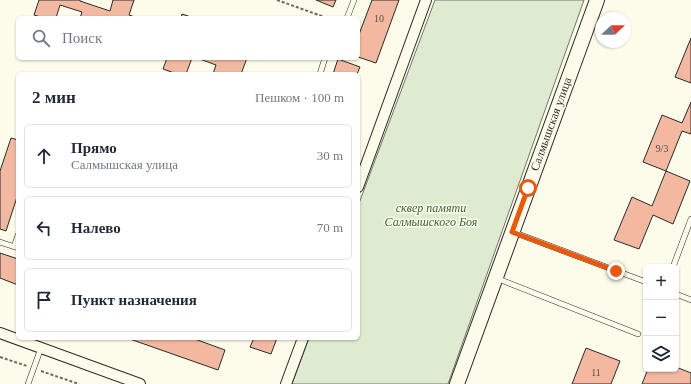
<!DOCTYPE html>
<html lang="ru">
<head>
<meta charset="utf-8">
<style>
  :root { --surface:#fff; --page:#f6f6f7; --text:#1f2937; --muted:#747a83; --line:#e0e1e3 }
  body { margin:0; font-family:Georgia,serif; background:var(--page); color:var(--text) }
  .controls { position:absolute; right:12px; bottom:12px; display:grid; overflow:hidden; border-radius:6px; box-shadow:0 1px 3px #0004 }
  .controls button { width:36px; height:36px; display:grid; place-items:center; padding:0; border:0; border-bottom:1px solid var(--line); background:var(--surface); color:var(--text); font:20px sans-serif }
  .compass { position:absolute; left:595px; top:12px; width:36px; height:36px; border-radius:50%; background:var(--surface); box-shadow:0 1px 3px #0004; rotate:68deg }
  .stop { position:absolute; width:12px; height:12px; margin:-9px; border:3px solid #ea580c; border-radius:50%; background:#fff }
  .stop.end { background:#ea580c; border-color:#fff; box-shadow:0 1px 4px #0008 }
  .list { margin:0; padding:0; list-style:none }
  h2 { display:flex; justify-content:space-between; align-items:center; height:52px; margin:0; padding:0 16px; font-size:17px }
  h2 small { font-size:13px; font-weight:400; color:var(--muted) }
  .list li { display:grid; grid-template-columns:26px 1fr auto; gap:12px; align-items:center; box-sizing:border-box; height:64px; margin:0 8px 8px; padding:0 8px; border:1px solid var(--line); border-radius:6px }
  .list b { display:block; font-size:15px; white-space:nowrap }
  .list p { margin:0; font-size:13px; white-space:nowrap; color:var(--muted) }
  .list em { font-size:13px; font-style:normal; color:var(--muted) }
  .icon { flex:none; width:22px; height:22px; fill:none; stroke:currentColor; stroke-width:2; stroke-linecap:round; stroke-linejoin:round }
  .map { position:relative; flex:none; width:691px; height:384px; overflow:hidden }
  .search { position:absolute; background:var(--surface); box-shadow:0 1px 3px #0004; left:16px; top:16px; width:344px; height:44px; display:flex; align-items:center; gap:10px; box-sizing:border-box; padding:0 14px; border-radius:6px; color:var(--muted); font-size:15px }
  .panel { position:absolute; background:var(--surface); box-shadow:0 1px 3px #0004; left:16px; top:72px; width:344px; height:268px; border-radius:6px }
  .map>svg:first-child { display:block }
  .green { fill:#deebd1; stroke:#74746e }
  .building { fill:#f2b8a0; stroke:#2b2b2b }
  .lines { fill:none; stroke-linecap:round; stroke-linejoin:round }
  .lane-casing { stroke:#2b2b2b; stroke-width:6 }
  .street-casing { stroke:#2b2b2b; stroke-width:12 }
  .secondary-casing { stroke:#2b2b2b; stroke-width:16 }
  .path { stroke:#6a6964; stroke-width:2; stroke-dasharray:3 2; stroke-linecap:butt }
  .lane { stroke:#fdfbea; stroke-width:5 }
  .street { stroke:#fdfbea; stroke-width:10 }
  .secondary { stroke:#fdfbea; stroke-width:14 }
  .route { stroke:#ea580c; stroke-width:5 }
  .labels { text-anchor:middle; stroke-width:3; stroke-linejoin:round; paint-order:stroke }
  .number-label { font-size:10px; fill:#5d4e48 }
  .street-label { font-size:12px; fill:#2b2b2b; stroke:#fdfbea }
  .park-label { font-size:12px; font-style:italic; fill:#34623c; stroke:#fdfbea }
</style>
</head>
<body>
<div class="map">
<svg width="691" height="384" viewBox="0 0 691 384">
  <rect width="100%" height="100%" fill="#fdfbea"/>
  <path class="green" d="M435 0H584L448 384H292L309 338H358V206Z"/>
  <path class="building" d="M39 0H80V1L110 11 113 0H134L129 15 138 18H80L82 12 60 5 56 18H44L34 15Z
    M316 0H336L333 7Z
    M372 0H399L376 63 358 57V37Z
    M182 14 194 18H181Z
    M691 38V83L675 77Z
    M167 58H192L186 74H177L163 69Z
    M197 58H247L241 74H213L216 65Z
    M338 59 360 67 357 74H333Z
    M691 102V134L682 131 666 171 643 162 662 115 682 123Z
    M11 138 18 140V194L6 231 0 229V171Z
    M666 171 690 181 673 224 653 215 639 249 614 240 632 197 652 206Z
    M0 253 18 259V285L0 278Z
    M127 338H192L225 350 218 370Z
    M254 338H277L271 354 250 347Z
    M586 348 620 361 611 384H572Z
    M676 367 691 373V384H642L648 369H676Z"/>
  <g class="lines">
    <g class="lane-casing">
      <path id="lane" d="M347 18 354 0
        M320 74 325 58
        M513 232 646 282
        M0 242 18 248
        M14 247 18 235
        M673 267 691 219
        M496 278 638 334
        M676 294 691 300
        M28 384 41 348"/>
    </g>
    <g class="street-casing">
      <path id="street" d="M358 187 426 0
        M0 333 140 384
        M286 384 303 338"/>
    </g>
    <g class="secondary-casing">
      <path id="secondary" d="M457 384 597 0"/>
    </g>
    <path class="path" d="M277 0 327 18
      M0 357 27 366
      M41 371 79 384"/>
    <use href="#lane" class="lane"/>
    <use href="#street" class="street"/>
    <use href="#secondary" class="secondary"/>
  </g>
  <g class="lines">
    <path class="route" d="M528 188 512 232 616 271"/>
  </g>
  <g class="labels">
    <g class="number-label">
      <text x="379" y="22">10</text>
      <text x="662" y="152">9/3</text>
      <text x="596" y="376">11</text>
    </g>
    <g class="street-label">
      <text transform="translate(551 124) rotate(-70)" y="4">Салмышская улица</text>
    </g>
    <g class="park-label">
      <text x="431" y="212">сквер памяти<tspan x="431" dy="14">Салмышского Боя</tspan></text>
    </g>
  </g>
</svg>
<div class="controls">
<button>+</button>
<button>−</button>
<button><svg class="icon" aria-label="layers" viewBox="0 0 24 24"><path d="M12 4l9 5-9 5-9-5zM3 14l9 5 9-5"/></svg></button>
</div>
<svg class="compass" viewBox="-18 -18 36 36"><path d="M0-13l5 13h-10z" fill="#e53935"/><path d="M0 13l5-13h-10z" fill="#747a83"/></svg>
<div class="stop" style="left:528px;top:188px"></div>
<div class="stop end" style="left:616px;top:271px"></div>
<div class="search"><svg class="icon" aria-label="search" viewBox="0 0 24 24"><circle cx="10" cy="10" r="6"/><path d="M15 15l6 6"/></svg>Поиск</div>
<section class="panel">
<h2>2 мин<small>Пешком · 100 m</small></h2>
<ul class="list">
<li><svg class="icon" aria-label="ahead" viewBox="0 0 24 24"><path d="M12 20V5M6 11l6-6 6 6"/></svg><div><b>Прямо</b><p>Салмышская улица</p></div><em>30 m</em></li>
<li><svg class="icon" aria-label="left" viewBox="0 0 24 24"><path d="M17 20v-9H6M10 6l-5 5 5 5"/></svg><div><b>Налево</b></div><em>70 m</em></li>
<li><svg class="icon" aria-label="arrive" viewBox="0 0 24 24"><path d="M6 21V4h12l-3 4 3 4H6"/></svg><div><b>Пункт назначения</b></div></li>
</ul>
</section>
</div>
</body>
</html>
